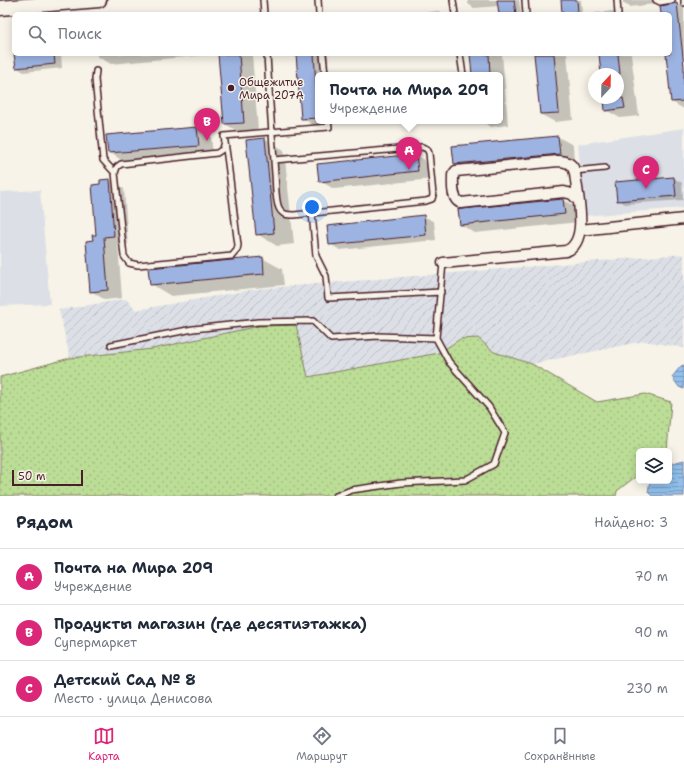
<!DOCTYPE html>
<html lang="ru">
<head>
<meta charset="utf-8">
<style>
  :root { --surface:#fff; --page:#f2f2f3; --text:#1f2937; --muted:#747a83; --line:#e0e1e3; --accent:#db2777 }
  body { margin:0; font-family:"Shantell Sans",sans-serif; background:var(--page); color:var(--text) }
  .controls { position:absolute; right:12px; bottom:12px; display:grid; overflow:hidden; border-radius:6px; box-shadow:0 2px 10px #0003 }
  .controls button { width:36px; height:36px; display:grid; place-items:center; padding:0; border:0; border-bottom:1px solid var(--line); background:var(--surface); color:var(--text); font:20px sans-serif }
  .compass { position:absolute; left:588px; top:68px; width:36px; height:36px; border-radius:50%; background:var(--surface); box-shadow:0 2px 10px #0003; rotate:22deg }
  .scale { position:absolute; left:12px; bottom:10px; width:71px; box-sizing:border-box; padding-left:4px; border:2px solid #4a1f2b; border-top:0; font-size:11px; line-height:14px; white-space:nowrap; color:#4a1f2b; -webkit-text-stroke:3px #f7f3e8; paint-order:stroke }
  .you { position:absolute; left:312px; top:207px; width:14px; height:14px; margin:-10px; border:3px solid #fff; border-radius:50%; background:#1a73e8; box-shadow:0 0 0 6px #1a73e833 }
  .badge { display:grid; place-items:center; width:26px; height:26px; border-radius:50%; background:var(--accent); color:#fff; font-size:13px; font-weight:700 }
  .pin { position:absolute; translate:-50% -33px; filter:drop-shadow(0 1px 2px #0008) }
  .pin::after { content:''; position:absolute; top:21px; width:14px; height:12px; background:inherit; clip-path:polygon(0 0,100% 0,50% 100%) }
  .popup { position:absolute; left:315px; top:72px; width:188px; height:52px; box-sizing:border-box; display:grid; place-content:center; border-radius:6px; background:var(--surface); filter:drop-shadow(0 1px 3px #0005); font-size:13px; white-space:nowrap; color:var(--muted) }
  .popup b { font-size:15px; color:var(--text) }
  .popup::after { content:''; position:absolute; left:50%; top:100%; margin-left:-8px; border:8px solid transparent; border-top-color:var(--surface) }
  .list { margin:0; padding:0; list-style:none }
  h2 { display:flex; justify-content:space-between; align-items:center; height:52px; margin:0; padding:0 16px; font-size:17px }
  h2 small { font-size:13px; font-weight:400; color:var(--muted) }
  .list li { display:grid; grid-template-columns:26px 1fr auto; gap:12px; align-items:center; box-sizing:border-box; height:56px; padding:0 16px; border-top:1px solid var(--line) }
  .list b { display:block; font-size:15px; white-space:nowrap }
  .list p { margin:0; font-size:13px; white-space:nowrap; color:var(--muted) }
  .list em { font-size:13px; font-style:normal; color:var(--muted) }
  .icon { flex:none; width:22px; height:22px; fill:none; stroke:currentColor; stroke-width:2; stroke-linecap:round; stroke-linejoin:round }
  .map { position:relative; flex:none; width:684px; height:496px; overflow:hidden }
  .search { position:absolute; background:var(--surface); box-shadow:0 2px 10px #0003; left:12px; right:12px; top:12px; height:44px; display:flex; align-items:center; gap:10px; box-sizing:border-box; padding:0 14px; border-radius:6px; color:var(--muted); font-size:15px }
  .sheet { height:220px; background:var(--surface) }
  nav { display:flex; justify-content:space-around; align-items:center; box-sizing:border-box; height:56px; border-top:1px solid var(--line); background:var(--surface); font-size:11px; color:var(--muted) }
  nav a { display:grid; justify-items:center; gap:2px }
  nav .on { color:var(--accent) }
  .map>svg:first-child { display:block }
  .built { fill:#dce0e6 }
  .industrial { fill:url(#industrial-furrows) }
  .park { fill:url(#park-dots); stroke:#827e60 }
  .water { fill:url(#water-rules); stroke:#75809f }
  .shadow { fill:#0003 }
  .building { fill:#9db4e2; stroke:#4a1f2b }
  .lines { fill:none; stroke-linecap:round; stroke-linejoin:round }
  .lane-casing { stroke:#4a1f2b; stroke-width:8 }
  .street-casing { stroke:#4a1f2b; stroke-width:13 }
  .secondary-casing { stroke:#4a1f2b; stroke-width:17 }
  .lane { stroke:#f7f3e8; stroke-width:5 }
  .street { stroke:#f7f3e8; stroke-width:10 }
  .secondary { stroke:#f7f3e8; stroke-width:14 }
  .poi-dot { fill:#4a1f2b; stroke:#f7f3e8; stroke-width:1.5 }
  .labels { text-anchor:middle; stroke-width:3; stroke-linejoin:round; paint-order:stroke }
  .poi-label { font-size:11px; fill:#4a1f2b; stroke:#f7f3e8; text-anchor:start }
</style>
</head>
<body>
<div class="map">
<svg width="684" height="496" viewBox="0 0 684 496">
  <defs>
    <pattern id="industrial-furrows" width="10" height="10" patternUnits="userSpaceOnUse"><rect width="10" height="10" fill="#dce0e6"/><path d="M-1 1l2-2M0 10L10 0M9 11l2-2" fill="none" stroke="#bec0c5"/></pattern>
    <pattern id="park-dots" width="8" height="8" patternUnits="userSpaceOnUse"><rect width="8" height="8" fill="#bbdd96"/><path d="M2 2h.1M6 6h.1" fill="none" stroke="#a2bd81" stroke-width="1.8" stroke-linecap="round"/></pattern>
    <pattern id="water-rules" width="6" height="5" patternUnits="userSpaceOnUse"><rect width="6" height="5" fill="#91c0ec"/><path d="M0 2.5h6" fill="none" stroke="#789bbf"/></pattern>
  </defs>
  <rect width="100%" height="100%" fill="#f7f3e8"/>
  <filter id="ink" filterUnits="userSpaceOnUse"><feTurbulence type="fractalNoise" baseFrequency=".025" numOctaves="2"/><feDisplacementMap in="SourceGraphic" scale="8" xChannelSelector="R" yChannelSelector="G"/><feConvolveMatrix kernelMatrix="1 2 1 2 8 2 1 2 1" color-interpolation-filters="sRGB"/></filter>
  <g filter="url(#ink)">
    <path class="built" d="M684 128V208L584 216 578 144Z
      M40 190 50 304 0 306V192Z"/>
    <path class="industrial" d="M684 254V348L644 341 532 364 494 352 478 338 460 339 439 353 308 377 296 325 152 349 70 358 59 310 126 299 136 310 256 289Z"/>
    <path class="park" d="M296 325 308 377 439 353 460 339 478 338 494 352 532 364 597 402 645 394 671 402 667 451H639V474L617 491 616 496H0V377L70 358 152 349 259 326Z"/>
    <path class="water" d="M684 365V389L679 387 672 377 681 366Z
      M684 460V496H652L648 492 650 481H669V464Z"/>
    <path class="shadow" d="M468 0H519L521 14H500L499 6 474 8 468 4Z
      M562 0H581L582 14H565L563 13Z
      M623 0H654L655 4 630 7 623 3Z
      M677 4 684 8V109L672 102 667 54H670V14H662Z
      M439 11 445 14H409Z
      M613 11 619 14H595V13Z
      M15 54H61L62 68 24 72 17 68Z
      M97 54H205V55L111 64 97 56Z
      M219 54H252L258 130 239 132 225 124Z
      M297 54H328L329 75H318V121H333V126L316 127 302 118Z
      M472 54H502L508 125 491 127 481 121H500V75H473Z
      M535 54H567L573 120 555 122 540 114Z
      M600 54H631L639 116 620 118 606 110 605 98H618V74H602Z
      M197 128 211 137 213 154 123 161 109 152Z
      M558 137 573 145 574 162 469 172 455 164 453 147Z
      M265 139 284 150 294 244 277 246 257 234Z
      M416 155 430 163 432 179 334 189 320 181Z
      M674 178 682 183 683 200 625 204 618 200 616 183Z
      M110 180 124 189 128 244 118 245 122 298 105 300 91 291 94 241 97 236 101 185Z
      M563 200 578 208 579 222 475 233 461 225 462 210Z
      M424 216 434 222 436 240 340 250 330 244Z
      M262 258 282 269 284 285 171 296 151 284Z"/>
    <path class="building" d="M497 0H514L516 14H499Z
      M561 0H577L578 12 562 13Z
      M677 3 684 66V101L671 102 666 54H670V14H661L660 6Z
      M14 54H54L55 64 16 68Z
      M218 54H239L244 123 224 124Z
      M296 54H314L318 118 301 119Z
      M470 54H489L490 75H472Z
      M534 54H554L559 113 540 114Z
      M599 54H618L620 74H601Z
      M604 98H623L625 108 605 111Z
      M197 127 199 146 108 153 106 135Z
      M558 136 560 154 454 164 452 146Z
      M265 138 274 233 256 235 246 140Z
      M416 154 418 171 319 182 317 164Z
      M674 177 676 196 617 201 615 182Z
      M110 179 114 236 104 237 108 290 90 292 86 241 93 240 92 235H96L92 185 100 184V180Z
      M563 199 565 214 460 225 458 209H462Z
      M424 215 426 235 329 245 327 226Z
      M263 257 264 274 150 285 148 268Z"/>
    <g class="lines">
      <g class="lane-casing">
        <path id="lane" d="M263 0 264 14
          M318 0 319 14
          M453 0 455 14
          M525 0 526 14
          M617 0 618 14
          M656 0 660 2 672 0
          M684 0V3
          M267 54C269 94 272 134 275 174 276 183 275 200 279 208 282 215 288 215 294 215L426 201 432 199 433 195 429 153 427 149 422 147 274 160
          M323 54 325 75
          M460 54 463 75
          M96 71 95 79 103 160 115 173
          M225 141 223 149 217 153 121 164 117 167 115 173 124 256 129 263 138 265 232 256 237 250 238 245C233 209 230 172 224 136L329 127 328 121
          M574 171 605 168
          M312 213 316 256 326 276 328 298 441 292
          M111 345 193 329 258 322 313 321 331 339 378 336 436 338
          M336 496 351 490 401 483 465 480 494 464 505 433 489 407 449 362 436 338 443 263"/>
      </g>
      <g class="street-casing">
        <path id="street" d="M580 230 684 219
          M443 263 566 251C590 242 577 194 575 173 573 164 567 161 558 161L456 171 453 175C453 184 451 199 461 203L564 192 572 194 578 200"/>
      </g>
      <g class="secondary-casing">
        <path id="secondary" d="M0 8 99 0"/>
      </g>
      <use href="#lane" class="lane"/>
      <use href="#street" class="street"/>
      <use href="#secondary" class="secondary"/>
    </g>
  </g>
  <circle class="poi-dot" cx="231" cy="88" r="4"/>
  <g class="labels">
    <g class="poi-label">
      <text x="239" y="86">Общежитие<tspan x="239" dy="13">Мира 207А</tspan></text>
    </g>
  </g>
</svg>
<div class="controls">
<button><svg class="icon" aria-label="layers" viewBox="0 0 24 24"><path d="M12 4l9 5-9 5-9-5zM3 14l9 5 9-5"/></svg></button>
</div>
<svg class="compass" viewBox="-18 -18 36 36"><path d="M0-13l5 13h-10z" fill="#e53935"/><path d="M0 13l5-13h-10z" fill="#747a83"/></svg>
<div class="scale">50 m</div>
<div class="you"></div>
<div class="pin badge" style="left:409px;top:170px">A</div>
<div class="popup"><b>Почта на Мира 209</b>Учреждение</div>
<div class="pin badge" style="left:207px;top:141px">B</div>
<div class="pin badge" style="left:646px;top:189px">C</div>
<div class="search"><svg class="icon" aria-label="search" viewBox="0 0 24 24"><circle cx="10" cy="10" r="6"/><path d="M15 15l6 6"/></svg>Поиск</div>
</div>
<section class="sheet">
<h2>Рядом<small>Найдено: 3</small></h2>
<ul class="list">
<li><span class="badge">A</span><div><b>Почта на Мира 209</b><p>Учреждение</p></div><em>70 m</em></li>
<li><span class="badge">B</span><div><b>Продукты магазин (где десятиэтажка)</b><p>Супермаркет</p></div><em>90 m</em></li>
<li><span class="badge">C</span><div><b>Детский Сад № 8</b><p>Место · улица Денисова</p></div><em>230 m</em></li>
</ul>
</section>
<nav>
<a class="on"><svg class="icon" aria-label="map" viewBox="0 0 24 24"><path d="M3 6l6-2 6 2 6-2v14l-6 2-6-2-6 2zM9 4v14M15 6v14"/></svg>Карта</a>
<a><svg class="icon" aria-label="directions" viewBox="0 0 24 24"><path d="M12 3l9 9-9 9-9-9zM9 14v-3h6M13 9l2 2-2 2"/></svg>Маршрут</a>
<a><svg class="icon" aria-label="saved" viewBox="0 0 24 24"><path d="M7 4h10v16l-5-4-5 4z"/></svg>Сохранённые</a>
</nav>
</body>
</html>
